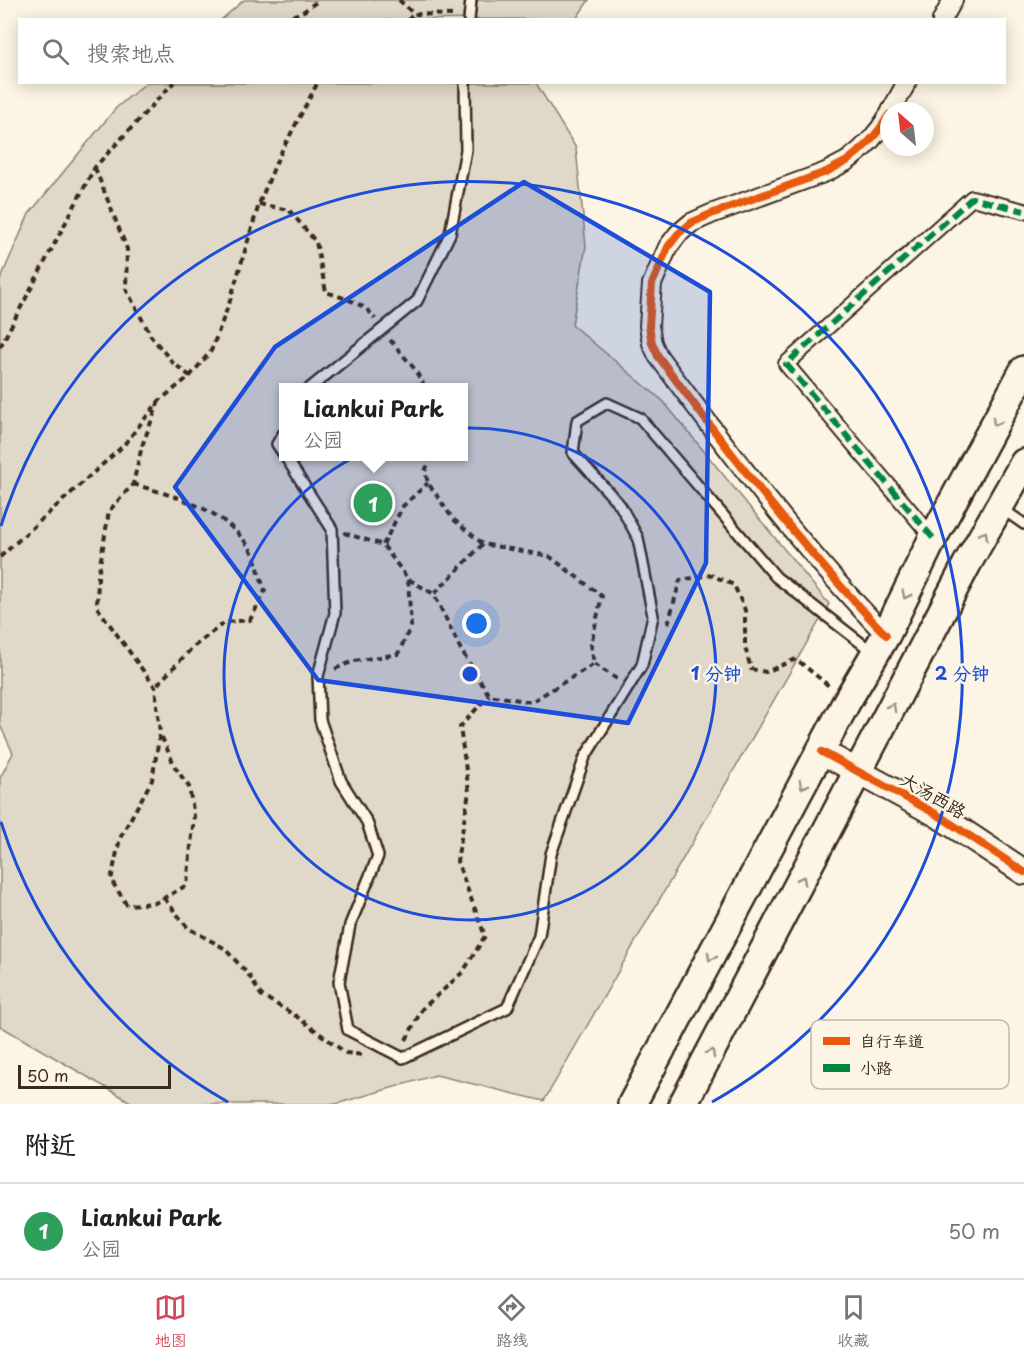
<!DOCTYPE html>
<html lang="zh">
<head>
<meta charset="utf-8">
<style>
  :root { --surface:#fff; --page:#f2f2f2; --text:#222; --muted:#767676; --line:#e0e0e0; --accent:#d1495b }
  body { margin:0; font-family:"Playpen Sans","LXGW WenKai TC",sans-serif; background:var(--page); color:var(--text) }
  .compass { position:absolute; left:880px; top:102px; width:54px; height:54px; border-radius:50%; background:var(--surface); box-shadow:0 3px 15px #0003; rotate:332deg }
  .scale { position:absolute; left:18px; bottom:15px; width:153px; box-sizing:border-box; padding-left:6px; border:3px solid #3b2a1e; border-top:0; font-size:16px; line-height:21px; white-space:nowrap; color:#3b2a1e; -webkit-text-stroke:4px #fcf5e5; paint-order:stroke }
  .you { position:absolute; left:477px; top:624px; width:21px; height:21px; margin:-15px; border:4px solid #fff; border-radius:50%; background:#1a73e8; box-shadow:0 0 0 9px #1a73e833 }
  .badge { display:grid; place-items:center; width:39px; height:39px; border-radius:50%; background:var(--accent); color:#fff; font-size:20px; font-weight:700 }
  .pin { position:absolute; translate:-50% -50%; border:3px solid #fff; box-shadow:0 2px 6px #0006 }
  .popup { position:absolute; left:279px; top:383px; width:189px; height:78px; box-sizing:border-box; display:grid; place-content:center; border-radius:0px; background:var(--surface); filter:drop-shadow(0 2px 4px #0005); font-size:20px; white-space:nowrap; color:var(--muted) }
  .popup b { font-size:22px; color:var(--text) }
  .popup::after { content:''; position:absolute; left:50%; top:100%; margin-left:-12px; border:12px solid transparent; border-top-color:var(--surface) }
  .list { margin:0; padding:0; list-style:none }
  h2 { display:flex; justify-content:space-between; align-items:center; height:78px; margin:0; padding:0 24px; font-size:26px }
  h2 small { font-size:20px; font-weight:400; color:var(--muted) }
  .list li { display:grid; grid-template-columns:39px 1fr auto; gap:18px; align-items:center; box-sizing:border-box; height:96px; padding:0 24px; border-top:2px solid var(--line) }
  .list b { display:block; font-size:22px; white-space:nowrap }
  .list p { margin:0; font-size:20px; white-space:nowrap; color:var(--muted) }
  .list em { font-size:20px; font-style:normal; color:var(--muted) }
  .icon { flex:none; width:33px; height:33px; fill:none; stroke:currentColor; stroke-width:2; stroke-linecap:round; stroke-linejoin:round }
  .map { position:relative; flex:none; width:1024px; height:1104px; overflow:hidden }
  .search { position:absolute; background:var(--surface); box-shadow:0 3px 15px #0003; left:18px; right:18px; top:18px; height:66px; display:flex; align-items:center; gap:15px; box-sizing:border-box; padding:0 21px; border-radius:0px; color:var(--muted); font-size:22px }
  .sheet { height:174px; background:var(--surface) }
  nav { display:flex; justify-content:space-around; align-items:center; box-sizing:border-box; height:84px; border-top:2px solid var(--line); background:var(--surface); font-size:16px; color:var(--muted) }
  nav a { display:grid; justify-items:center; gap:3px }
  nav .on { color:var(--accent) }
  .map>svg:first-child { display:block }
  .green { fill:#e0d8c8; stroke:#8e8173; stroke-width:1.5; fill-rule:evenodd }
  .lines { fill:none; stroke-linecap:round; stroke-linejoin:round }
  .service-casing { stroke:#3b2a1e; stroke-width:14 }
  .pedestrian-casing { stroke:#3b2a1e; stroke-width:18 }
  .minor-casing { stroke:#3b2a1e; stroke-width:22 }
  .tertiary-casing { stroke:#3b2a1e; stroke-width:28 }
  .secondary-casing { stroke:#3b2a1e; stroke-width:32 }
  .path { stroke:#3b2a1e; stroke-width:4; stroke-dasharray:6 4.5; stroke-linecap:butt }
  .service { stroke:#fcf5e5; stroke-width:9 }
  .pedestrian { stroke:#fcf5e5; stroke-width:14 }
  .minor { stroke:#fcf5e5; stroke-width:18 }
  .tertiary { stroke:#fcf5e5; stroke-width:24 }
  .secondary { stroke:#fcf5e5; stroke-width:27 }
  .quiet { stroke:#00873e; stroke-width:6; stroke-dasharray:12 6; stroke-linecap:butt }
  .cycleway-casing { stroke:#fcf5e5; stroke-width:11 }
  .cycleway { stroke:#e8590c; stroke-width:8 }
  .oneway { stroke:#9c9082 }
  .marked { fill:#1d4ed8; fill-opacity:0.2; stroke:#1d4ed8; stroke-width:4.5; stroke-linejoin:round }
  .ring { fill:none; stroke:#1d4ed8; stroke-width:3 }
  .labels { text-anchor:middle; stroke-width:5; stroke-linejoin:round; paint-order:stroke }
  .street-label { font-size:18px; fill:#3b2a1e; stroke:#fcf5e5 }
  .key { fill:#fcf5e5; stroke:#c2b8a9; stroke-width:1.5 }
  .key-label { font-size:16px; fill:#3b2a1e }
  .centre { fill:#1d4ed8; stroke:#fcf5e5; stroke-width:3 }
  .ring-label { font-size:18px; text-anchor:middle; font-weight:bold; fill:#1d4ed8; stroke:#fcf5e5; stroke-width:5; stroke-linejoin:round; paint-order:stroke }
</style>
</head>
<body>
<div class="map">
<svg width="1024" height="1104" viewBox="0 0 1024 1104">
  <rect width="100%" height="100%" fill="#fcf5e5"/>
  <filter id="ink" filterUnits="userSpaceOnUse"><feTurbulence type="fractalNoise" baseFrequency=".0167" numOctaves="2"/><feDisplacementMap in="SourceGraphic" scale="12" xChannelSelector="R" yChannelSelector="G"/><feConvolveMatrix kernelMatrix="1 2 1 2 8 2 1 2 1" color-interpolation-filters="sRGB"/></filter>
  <g filter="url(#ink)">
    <path class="green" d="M244 0H589L576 19 221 20Z
      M146 83H536L576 148 586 246 572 325 663 401 829 604 544 1101 436 1075 336 1104H134L0 1026V778L13 753 0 725V280L29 214 116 108ZM283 388H463V456H283Z"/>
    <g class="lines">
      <g class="service-casing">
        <path id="service" d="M469 20 471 0
          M310 388 417 301 450 234 466 150 465 82
          M283 434 277 444 283 453
          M285 456 332 529 335 613 318 676 320 720 341 781 367 822 378 856 350 925 339 982 348 1030 403 1058 507 1008 539 936 551 854 585 757 642 665 653 616 638 538 620 505 573 453 577 421 607 403 640 418 776 577 874 653
          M1001 508 1024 524"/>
      </g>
      <g class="pedestrian-casing">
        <path id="pedestrian" d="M933 538 786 364 972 198 1024 211"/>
      </g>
      <g class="minor-casing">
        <path id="minor" d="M942 20 953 0
          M891 111 907 82
          M886 635C802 548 730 453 658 356L652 343 649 326 652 284 668 247 678 234 691 223 711 214 826 172 847 161C865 148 878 134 889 115"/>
      </g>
      <g class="tertiary-casing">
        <path id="tertiary" d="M822 752 938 815 1024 872"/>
      </g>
      <g class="secondary-casing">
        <path id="secondary" d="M632 1104 847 701 886 635 933 538 1024 370
          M683 1104 967 564 1024 463"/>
      </g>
      <path class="path" d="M399 0 414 14 456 15
        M283 20 304 11 319 0
        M408 20 414 14
        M95 168 127 249 126 289 151 336 172 362 190 376
        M259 204 289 210 316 242 326 292C343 298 366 303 375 319
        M390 340 413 367 426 388
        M0 347 95 167 174 82
        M159 401 142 446 133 484 109 511 98 577 97 607 155 687 160 733 152 780 120 838 111 880 127 905 155 903 187 885 194 816 189 787 175 767 160 733
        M432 456 425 471 428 483 453 519 483 544 549 556 602 596 591 644 594 664 617 679
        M133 484C177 497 222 508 249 547 257 559 260 578 265 591L250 620 225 622 192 648 155 687
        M344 533 383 545 408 579 434 594
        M483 544 434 594 461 650 489 695 531 702 594 664
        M383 545 403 506 428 483
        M0 557 123 446 159 401 190 376 211 351 229 304 259 204 278 158 318 82
        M668 624 680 580 711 575 734 585 745 610V647L751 669 766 672 796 659 829 686
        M335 669 354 661 398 654 411 626 408 579
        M164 898 188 928 224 948 248 974 261 995 296 1016 346 1053 363 1055
        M406 1040 422 1009 463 972 485 936 457 861 469 792 460 727 489 695"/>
      <use href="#service" class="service"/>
      <use href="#pedestrian" class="pedestrian"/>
      <use href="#minor" class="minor"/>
      <use href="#tertiary" class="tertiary"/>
      <use href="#secondary" class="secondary"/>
      <path class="quiet" d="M933 538 786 364 972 198 1024 211"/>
      <g class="cycleway-casing">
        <path id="cycleway" d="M886 635C802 548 730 453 658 356L652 343 649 326 652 284 668 247 678 234 691 223 711 214 826 172 847 161C865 148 878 134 889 115
          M822 752 938 815 1024 872"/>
      </g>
      <use href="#cycleway" class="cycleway"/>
    </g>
    <defs><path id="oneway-chevron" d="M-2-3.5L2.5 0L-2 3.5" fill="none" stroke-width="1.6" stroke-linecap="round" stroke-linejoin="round" transform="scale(1.5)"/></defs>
    <g class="oneway">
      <use href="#oneway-chevron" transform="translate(996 422) rotate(118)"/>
      <use href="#oneway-chevron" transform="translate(984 535) rotate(-60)"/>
      <use href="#oneway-chevron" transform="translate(906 595) rotate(116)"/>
      <use href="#oneway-chevron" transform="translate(892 707) rotate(-62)"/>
      <use href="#oneway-chevron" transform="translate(803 785) rotate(118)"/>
      <use href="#oneway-chevron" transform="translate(802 880) rotate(-62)"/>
      <use href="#oneway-chevron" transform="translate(711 957) rotate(118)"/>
      <use href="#oneway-chevron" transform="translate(711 1053) rotate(-61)"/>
    </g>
  </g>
  <path class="marked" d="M524 182 710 292 706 563 628 723 318 680 175 487 275 347Z"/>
  <g class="ring">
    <circle cx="470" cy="674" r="246"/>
    <path d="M228 1102A492 492 0 0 1 1 822M1 526A492 492 0 1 1 712 1102"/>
  </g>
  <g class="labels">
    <g class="street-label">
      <text transform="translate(933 796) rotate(30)" y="6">大汤西路</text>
    </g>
  </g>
  <rect x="811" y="1020" width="198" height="69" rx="9" class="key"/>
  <rect x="823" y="1037" width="27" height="8" fill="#e8590c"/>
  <rect x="823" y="1064" width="27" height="8" fill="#00873e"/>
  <g class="key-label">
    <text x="860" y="1047">自行车道</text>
    <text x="860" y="1074">小路</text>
  </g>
  <circle cx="470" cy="674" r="9" class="centre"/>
  <g class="ring-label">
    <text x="716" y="680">1 分钟</text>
    <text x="962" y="680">2 分钟</text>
  </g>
</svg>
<svg class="compass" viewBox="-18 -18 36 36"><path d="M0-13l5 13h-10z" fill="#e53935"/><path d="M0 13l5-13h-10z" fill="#767676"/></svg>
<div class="scale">50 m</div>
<div class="you"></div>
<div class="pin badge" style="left:373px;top:503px;background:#2e9e5b">1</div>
<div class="popup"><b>Liankui Park</b>公园</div>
<div class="search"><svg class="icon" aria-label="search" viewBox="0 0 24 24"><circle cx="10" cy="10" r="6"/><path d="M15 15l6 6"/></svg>搜索地点</div>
</div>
<section class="sheet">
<h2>附近<small></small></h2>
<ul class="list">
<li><span class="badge" style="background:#2e9e5b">1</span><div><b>Liankui Park</b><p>公园</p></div><em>50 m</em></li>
</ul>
</section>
<nav>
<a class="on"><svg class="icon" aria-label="map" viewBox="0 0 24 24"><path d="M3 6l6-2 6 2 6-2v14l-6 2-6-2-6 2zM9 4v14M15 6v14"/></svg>地图</a>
<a><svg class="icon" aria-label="directions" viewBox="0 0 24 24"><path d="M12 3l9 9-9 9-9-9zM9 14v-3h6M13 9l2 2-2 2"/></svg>路线</a>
<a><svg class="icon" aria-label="saved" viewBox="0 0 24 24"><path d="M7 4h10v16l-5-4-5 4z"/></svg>收藏</a>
</nav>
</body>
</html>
